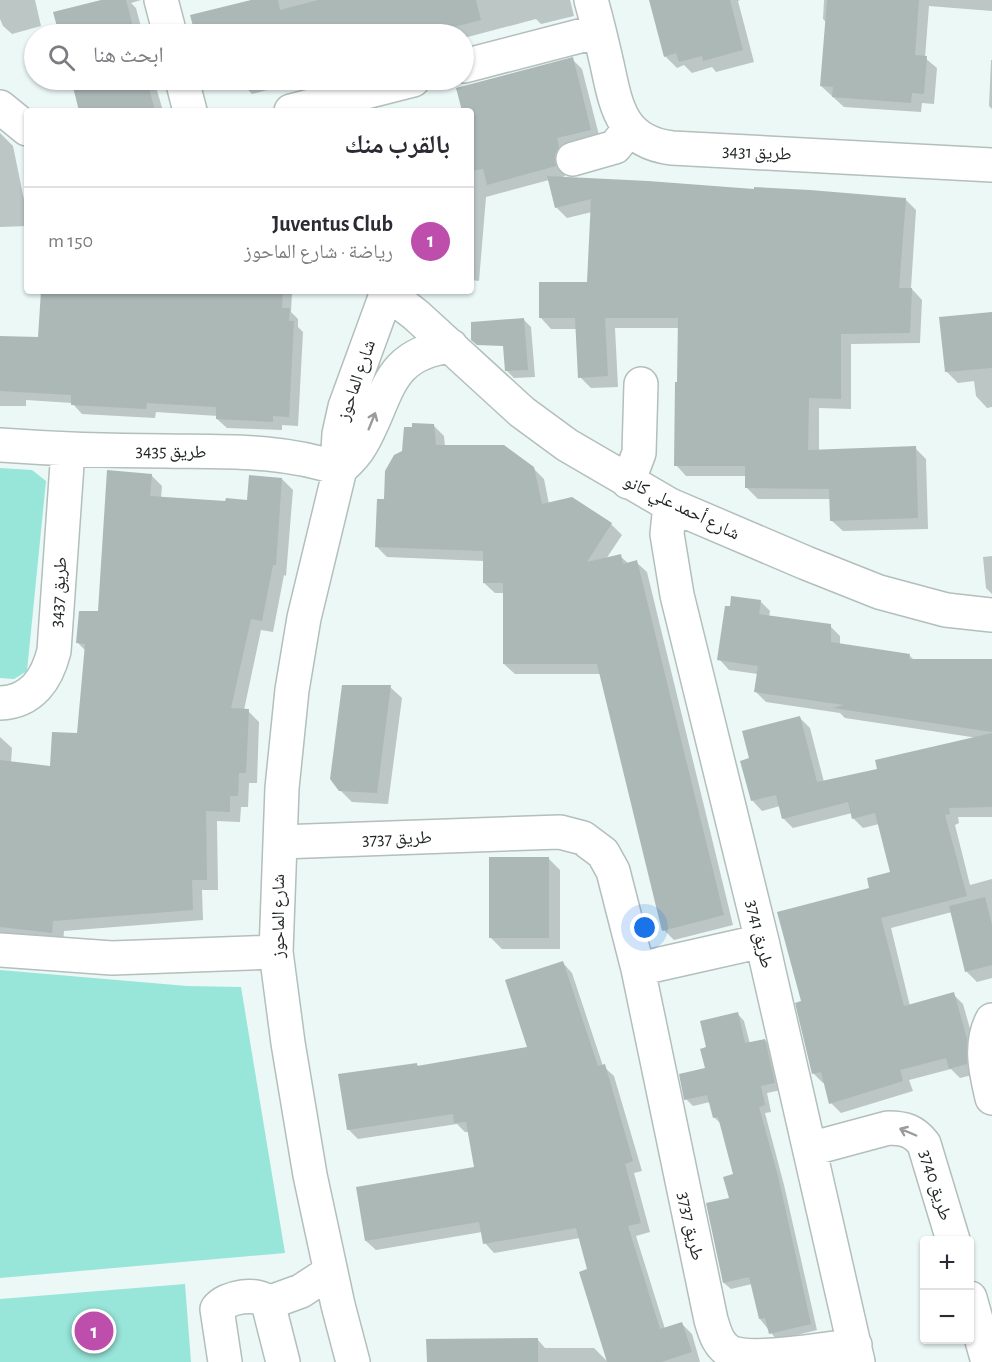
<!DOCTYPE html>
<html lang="ar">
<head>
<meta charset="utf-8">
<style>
  :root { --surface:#fff; --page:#f2f2f3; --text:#2b2b33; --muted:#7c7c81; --line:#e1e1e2; --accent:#bd4eac }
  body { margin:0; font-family:"Alegreya Sans","Noto Naskh Arabic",sans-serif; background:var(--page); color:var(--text); direction:rtl }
  .controls { position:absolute; right:18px; bottom:18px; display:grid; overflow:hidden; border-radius:6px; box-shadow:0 2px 4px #0004 }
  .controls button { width:54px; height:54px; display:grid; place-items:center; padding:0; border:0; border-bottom:2px solid var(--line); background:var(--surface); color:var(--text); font:30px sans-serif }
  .you { position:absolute; left:645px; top:928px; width:21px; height:21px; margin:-15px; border:4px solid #fff; border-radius:50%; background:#1a73e8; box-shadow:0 0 0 9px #1a73e833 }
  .badge { display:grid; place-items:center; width:39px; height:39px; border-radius:50%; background:var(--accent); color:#fff; font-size:20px; font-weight:700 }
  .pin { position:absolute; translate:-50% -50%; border:3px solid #fff; box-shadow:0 2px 6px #0006 }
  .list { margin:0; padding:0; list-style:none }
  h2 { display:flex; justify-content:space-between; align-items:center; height:78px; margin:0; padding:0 24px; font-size:26px }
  h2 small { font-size:20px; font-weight:400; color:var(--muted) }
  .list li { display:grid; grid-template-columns:39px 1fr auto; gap:18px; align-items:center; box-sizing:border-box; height:108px; padding:0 24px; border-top:2px solid var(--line) }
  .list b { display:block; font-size:22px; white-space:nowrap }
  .list p { margin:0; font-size:20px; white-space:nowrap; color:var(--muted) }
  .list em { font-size:20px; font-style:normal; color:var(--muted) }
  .icon { flex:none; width:33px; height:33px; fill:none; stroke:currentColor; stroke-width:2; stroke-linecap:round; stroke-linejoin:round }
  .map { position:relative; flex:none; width:992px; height:1362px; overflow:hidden; direction:ltr }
  .search { position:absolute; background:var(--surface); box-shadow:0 2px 4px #0004; left:24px; top:24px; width:450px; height:66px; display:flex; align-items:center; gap:15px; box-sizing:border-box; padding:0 21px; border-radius:33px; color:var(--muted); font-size:22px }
  .panel { position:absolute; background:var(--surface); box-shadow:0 2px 4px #0004; left:24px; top:108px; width:450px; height:186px; border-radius:6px; direction:rtl }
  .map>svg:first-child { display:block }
  .green { fill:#98e5da }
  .shadow { fill:#0003 }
  .building { fill:#acb8b6 }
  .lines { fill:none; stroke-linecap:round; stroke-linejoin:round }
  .minor-casing { stroke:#b2bfbc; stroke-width:36 }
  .minor { stroke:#fff; stroke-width:33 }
  .oneway { stroke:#9a9c9c }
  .labels { text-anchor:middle; stroke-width:6; stroke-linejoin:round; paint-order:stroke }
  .street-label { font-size:18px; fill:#1e2222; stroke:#fff }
</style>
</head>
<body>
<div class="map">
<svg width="992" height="1362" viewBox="0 0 992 1362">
  <rect width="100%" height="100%" fill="#ebf8f6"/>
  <path class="green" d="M0 468 32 470 46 481 27 671 14 679 0 678Z
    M0 970 187 986 241 987 285 1253 0 1278Z
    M185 1284 191 1362H0V1299Z"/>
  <path class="shadow" d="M0 0H35L41 26 12 34 3 26 0 19Z
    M108 0H141L131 3 136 8 143 34H61L55 13Z
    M260 0H570L574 16 541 24 536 19 464 38V34H197L192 16Z
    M650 0H740L738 1 754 62 716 72 712 67 692 73 684 65 677 68 665 56Z
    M824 0H992V11L929 6 925 58 937 68 934 104 922 103 921 112 844 107 821 86 827 23 823 19Z
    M572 59 582 69 600 139 564 165 565 176 559 178 905 199 916 210 911 288 922 300 920 343 851 344V409L819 408V451L915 448 926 459 928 529 843 531 832 521 831 499H758L747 488V476H686L676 465 680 328H615L618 387 591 388 580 377 577 329H551L541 318 588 283 592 212 567 218 556 207 549 180 486 197 479 281 471 280V111H464Z
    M991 60H992V109L989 106Z
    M72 80H154L163 111H81Z
    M210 80H287V85L252 94 241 82 219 88Z
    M0 133 13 146 27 214V226L0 227Z
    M42 291H290L292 293 291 312 298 319V327L303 332 298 426 282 425V430L227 428 217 419 218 416 156 412 155 418 82 414 72 403 26 400V406H0V338H39Z
    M992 313V407L987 408 976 396 974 381 958 383 946 371Z
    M524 320 531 327 535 377 514 378 506 370Z
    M433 425 444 436 445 447 533 468 544 479 549 504 571 499 611 524 622 535 606 559 620 556 629 564 636 562 647 572 733 925 674 940 664 930 601 674H515L504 664V593H495L484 583V561L387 557 377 547 385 501 404 452Z
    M151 475 162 486 161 498 227 503 249 501 282 479 293 490 286 576 284 575 273 632 261 630 244 710 248 711 259 722 257 783H249L248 807H241L240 822 217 821 218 890H202L203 920 64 931 63 943 0 936V737L12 748 11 763 52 767 79 734 86 651 78 643 100 612Z
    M992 556V594L986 588 983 557Z
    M760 601 770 611 769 617 830 626 840 636V645L909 655 915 661 992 660V817H958L959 823 955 825 970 885 992 879V978L977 982 967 972 952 912 891 928 910 1006 953 994 963 1004 976 1050V1074L960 1078 951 1069 909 1080 913 1091 841 1113 831 1103 825 1083H823L813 1073 803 1002 871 889 892 873 879 824 863 828 853 818 852 813 793 828 783 818 780 806 762 811 752 800 751 759 800 718 810 728 824 782 878 770 978 738 845 718 840 713 766 702 756 692 758 674 729 670 719 659Z
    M390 687 402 698 388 804 352 802 340 790Z
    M549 859 560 870V949H502L490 937Z
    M563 963 572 973 603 1066 614 1076 642 1171 634 1173 650 1232 636 1236 665 1329 682 1324 692 1334 700 1362H612L580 1238 494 1253 485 1243 482 1232 376 1250 366 1241 475 1169 469 1132H465L457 1124 358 1139 348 1129 416 1064 420 1067 529 1048Z
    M738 1014 744 1021 750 1044 765 1040 771 1047 781 1090 767 1093 771 1112 765 1113 784 1185 817 1330 777 1340 760 1319 752 1284 731 1289 724 1283 730 1199 735 1175 721 1124 714 1117 710 1102 693 1106 686 1099 707 1069 708 1048Z
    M538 1340 545 1348H594L608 1362H428Z"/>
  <path class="building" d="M101 0H126L135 34H59L53 12Z
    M251 0H278L280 10 318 0H476L481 20 446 29 448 34H195L190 15Z
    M649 0H730L743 50 703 61 702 56 679 62 676 53 664 57Z
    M827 0H919L915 55 927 56 924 94 912 93 911 103 832 97 833 87 820 86Z
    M573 57 591 130 557 138 559 147 555 155 556 166 487 185 483 169 471 171V111H462L456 88Z
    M83 80H147L155 111H79L73 87 84 84Z
    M547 176 648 181 754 189V187L810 190 906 198 899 288H912L910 333 841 334V399L809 398 808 450 916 446 918 518 830 521 829 489 745 488V466H674L675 382H677L678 318H605L608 376 578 378 575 318H539V282H587L591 199 555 208Z
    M41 291H283L282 308H290L289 321H294L289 417 273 416V422L216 419V407L147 403 146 409 71 405V395L0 391V336L38 337Z
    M992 312V368L945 372 939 317Z
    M524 318 528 370 505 371 503 346 477 345 471 340V322Z
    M412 423 434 424 436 445H504L534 467 542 504 572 497 612 523 587 562 621 554 623 564 637 560 724 915 662 931 597 664H503V583H483V551L375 547 377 499H384L385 471 394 455 402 451 404 427H412Z
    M107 470 152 474 150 496 225 501 226 498 247 500 249 475 282 478 276 565H273L262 621 251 619 231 708 249 709 246 773H239L238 796H230V812L206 811 207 880H192L193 910 53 921 52 933 0 927V760L50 766 52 732 77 733 85 644 76 643 79 611H98Z
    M731 596 761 600 759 614 831 624V642L910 654 909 659H992V732L833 708 844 705 754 692 758 666 717 660 725 606H730Z
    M342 685H391L377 793 339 791 330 779Z
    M800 716 817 782 877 769 875 760 992 733V807L949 808 950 814 945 815 967 896 881 918 904 1006 954 992 967 1039V1064L949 1069 946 1058 900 1070 903 1081 829 1104 821 1072 812 1074 795 1003 801 1001 777 912 869 888 867 878 890 872 875 813 852 819 848 802 782 819 776 795 751 801 740 761 749 758 742 731Z
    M489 857H549V938H489Z
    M985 897 992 925V965L965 972 949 906Z
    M563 961 598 1066 605 1064 633 1161 625 1164 641 1223 628 1226 660 1329 682 1322 692 1352 661 1362H607L579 1272 587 1269 576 1228 483 1244 479 1222 365 1241 356 1187 474 1167 466 1122 454 1123 453 1114 347 1130 338 1074 417 1063V1066L527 1047 505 980Z
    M738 1012 745 1043 765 1039 775 1083 761 1086 765 1105 759 1107 778 1176 811 1324 769 1334 765 1318 759 1319 749 1277 723 1283 706 1203 729 1198 723 1177 733 1174 718 1117 713 1118 707 1095 684 1100 679 1074 705 1068 700 1049 706 1047 700 1021Z
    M538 1338V1362H427L426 1339Z"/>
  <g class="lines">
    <g class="minor-casing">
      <path id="minor" d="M161 0 170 34
        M591 0C597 21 602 42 607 64 616 106 621 142 672 148L992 165
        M464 66 599 31
        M182 80 190 111
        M0 107 27 129
        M291 111 413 80
        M573 159 615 147 629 129
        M385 291 416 315 522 412 567 445 670 505 806 563 879 592 946 610 992 615
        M0 445C55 449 109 451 164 451 225 452 282 449 340 469
        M340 469C348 462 356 454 361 445 389 398 384 354 451 346
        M628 482 639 453 641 384
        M670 505 667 534 677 595 762 941 858 1362
        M0 703C32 702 47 679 54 651L68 450
        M280 842 560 832 583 838 603 853 613 871 638 969 711 1320C715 1333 718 1345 730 1352 754 1362 826 1349 855 1345
        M0 950 112 958 276 952
        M638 969 762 941
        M992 1020C979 1045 986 1072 992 1098
        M810 1149 888 1128C905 1128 914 1131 924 1144L953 1240
        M970 1298 988 1362
        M268 1303 301 1291 330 1272
        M225 1362 217 1309C225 1297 258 1291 268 1303L283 1362
        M353 1362 338 1305 310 1175 288 1043 276 952 282 788 292 690 304 618 340 469 338 451 339 434 345 407 387 292"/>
    </g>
    <use href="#minor" class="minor"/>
  </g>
  <defs><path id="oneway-shaft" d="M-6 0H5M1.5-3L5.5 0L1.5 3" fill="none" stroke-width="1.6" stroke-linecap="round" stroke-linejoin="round" transform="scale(1.5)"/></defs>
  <g class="oneway">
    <use href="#oneway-shaft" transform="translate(372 421) rotate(-68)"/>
    <use href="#oneway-shaft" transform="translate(908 1132) rotate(-157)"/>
  </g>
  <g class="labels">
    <g class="street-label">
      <text transform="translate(757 152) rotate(3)" y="6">طريق 3431</text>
      <text transform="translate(356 380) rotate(-71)" y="6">شارع الماحوز</text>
      <text transform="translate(171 451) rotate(1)" y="6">طريق 3435</text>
      <text transform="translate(682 507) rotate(26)" y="6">شارع أحمد علي كانو</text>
      <text transform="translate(58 592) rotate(-86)" y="6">طريق 3437</text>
      <text transform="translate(397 838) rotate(-2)" y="6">طريق 3737</text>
      <text transform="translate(278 916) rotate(-90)" y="6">شارع الماحوز</text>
      <text transform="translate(760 934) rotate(77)" y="6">طريق 3741</text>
      <text transform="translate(936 1185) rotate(73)" y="6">طريق 3740</text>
      <text transform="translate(691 1226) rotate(78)" y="6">طريق 3737</text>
    </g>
  </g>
</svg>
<div class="controls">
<button>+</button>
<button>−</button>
</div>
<div class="you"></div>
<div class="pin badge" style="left:94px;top:1331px">1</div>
<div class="search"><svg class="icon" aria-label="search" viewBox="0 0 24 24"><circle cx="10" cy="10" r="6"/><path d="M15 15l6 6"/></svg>ابحث هنا</div>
<section class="panel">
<h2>بالقرب منك<small></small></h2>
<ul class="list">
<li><span class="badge">1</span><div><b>Juventus Club</b><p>رياضة · شارع الماحوز</p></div><em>150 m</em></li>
</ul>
</section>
</div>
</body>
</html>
